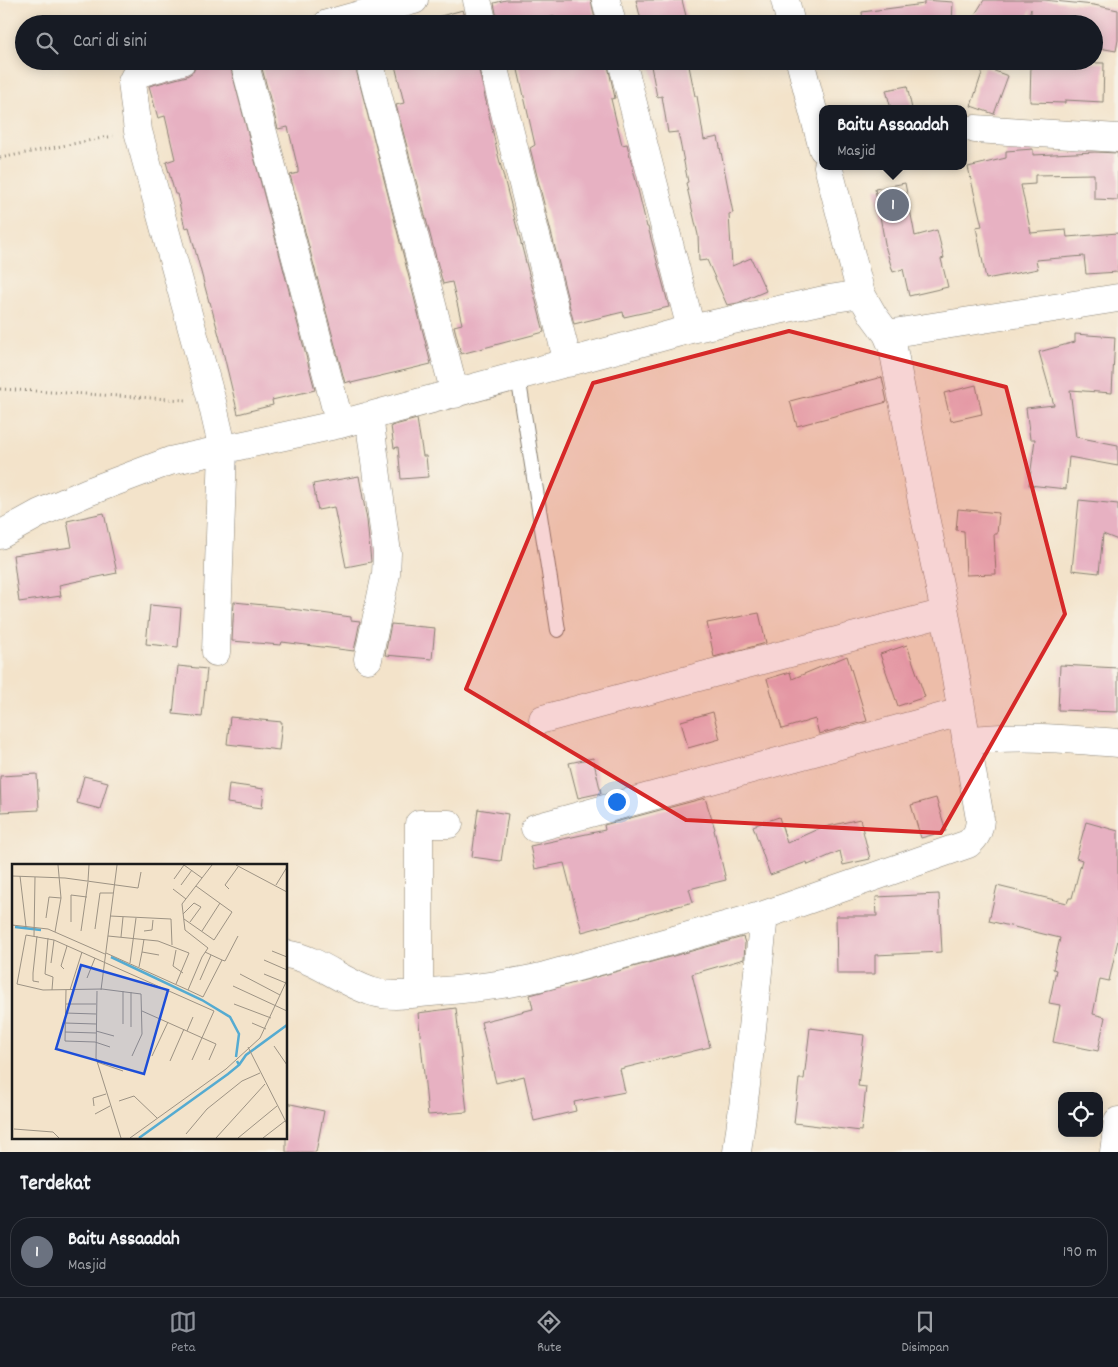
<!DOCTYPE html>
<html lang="id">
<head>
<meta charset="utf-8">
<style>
  :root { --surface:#171b24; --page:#242831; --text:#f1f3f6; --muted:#9ea1a6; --line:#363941; --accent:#8c9099 }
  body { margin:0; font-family:Dekko,sans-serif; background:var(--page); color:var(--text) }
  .controls { position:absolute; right:15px; bottom:15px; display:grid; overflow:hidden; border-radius:10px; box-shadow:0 2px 12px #0003 }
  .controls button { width:45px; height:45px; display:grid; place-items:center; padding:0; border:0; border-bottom:1px solid var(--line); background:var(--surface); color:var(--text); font:25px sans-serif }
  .you { position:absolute; left:616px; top:801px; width:18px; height:18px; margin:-12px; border:4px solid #fff; border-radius:50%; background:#1a73e8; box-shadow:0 0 0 8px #1a73e833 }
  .badge { display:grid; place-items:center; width:32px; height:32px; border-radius:50%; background:var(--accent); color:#fff; font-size:16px; font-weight:700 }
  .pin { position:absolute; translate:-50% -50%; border:2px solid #fff; box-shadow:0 1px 5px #0006 }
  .popup { position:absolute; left:819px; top:105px; width:148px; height:65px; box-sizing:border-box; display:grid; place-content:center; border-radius:10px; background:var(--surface); filter:drop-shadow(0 1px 4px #0005); font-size:16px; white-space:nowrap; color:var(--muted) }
  .popup b { font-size:19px; color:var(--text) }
  .popup::after { content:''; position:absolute; left:50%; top:100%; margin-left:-10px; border:10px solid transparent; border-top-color:var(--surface) }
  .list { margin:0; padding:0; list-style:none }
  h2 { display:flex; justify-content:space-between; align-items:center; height:65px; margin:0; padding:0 20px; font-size:21px }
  h2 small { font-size:16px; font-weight:400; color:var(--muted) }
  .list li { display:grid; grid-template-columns:32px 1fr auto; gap:15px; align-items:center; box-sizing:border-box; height:70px; margin:0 10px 10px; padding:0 10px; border:1px solid var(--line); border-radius:20px }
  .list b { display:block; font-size:19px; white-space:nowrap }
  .list p { margin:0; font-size:16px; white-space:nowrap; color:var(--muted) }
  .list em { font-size:16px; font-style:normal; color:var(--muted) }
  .icon { flex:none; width:28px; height:28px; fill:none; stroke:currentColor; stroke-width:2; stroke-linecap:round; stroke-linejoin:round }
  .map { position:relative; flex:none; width:1118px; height:1152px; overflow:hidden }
  .search { position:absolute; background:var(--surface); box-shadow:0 2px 12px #0003; left:15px; right:15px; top:15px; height:55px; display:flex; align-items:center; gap:12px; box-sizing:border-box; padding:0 18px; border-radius:28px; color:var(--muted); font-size:19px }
  .sheet { height:145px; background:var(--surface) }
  nav { display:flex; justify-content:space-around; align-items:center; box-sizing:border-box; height:70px; border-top:1px solid var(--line); background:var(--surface); font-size:14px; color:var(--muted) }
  nav a { display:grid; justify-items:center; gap:2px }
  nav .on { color:var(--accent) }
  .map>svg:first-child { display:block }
  .building { fill:#e7b1c2 }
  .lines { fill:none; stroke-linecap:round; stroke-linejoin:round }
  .service-casing { stroke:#888073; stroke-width:16 }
  .minor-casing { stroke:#888073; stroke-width:29 }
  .path { stroke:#888073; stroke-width:3; stroke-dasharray:1 4; stroke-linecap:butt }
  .service { stroke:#fff; stroke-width:14 }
  .minor { stroke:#fff; stroke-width:28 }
  .marked { fill:#d62828; fill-opacity:0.2; stroke:#d62828; stroke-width:4; stroke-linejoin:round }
  .inset-river { fill:none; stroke:#55abd1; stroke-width:2.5 }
  .inset-road { fill:none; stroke:#9d9384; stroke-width:1 }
  .view { fill:#1d4ed8; fill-opacity:0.15; stroke:#1d4ed8; stroke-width:2.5 }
  .inset-edge { fill:none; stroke:#1c1c1c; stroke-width:2.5 }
</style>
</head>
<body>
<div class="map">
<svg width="1118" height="1152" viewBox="0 0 1118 1152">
  <rect width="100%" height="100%" fill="#f7f3e8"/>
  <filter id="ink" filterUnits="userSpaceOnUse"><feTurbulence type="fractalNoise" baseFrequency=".02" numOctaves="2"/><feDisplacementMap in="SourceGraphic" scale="10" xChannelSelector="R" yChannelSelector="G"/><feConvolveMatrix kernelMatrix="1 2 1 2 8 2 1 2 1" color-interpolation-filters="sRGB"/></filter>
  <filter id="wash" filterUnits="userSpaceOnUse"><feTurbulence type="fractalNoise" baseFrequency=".0096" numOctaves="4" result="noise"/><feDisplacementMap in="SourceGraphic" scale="20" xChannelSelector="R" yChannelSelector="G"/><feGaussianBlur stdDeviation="1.12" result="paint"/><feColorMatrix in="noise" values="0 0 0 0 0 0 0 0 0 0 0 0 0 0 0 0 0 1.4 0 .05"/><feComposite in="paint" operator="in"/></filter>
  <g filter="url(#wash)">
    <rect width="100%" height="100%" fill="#f3e3ca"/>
    <g id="blocks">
      <path class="building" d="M506 0H591L596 24H556L555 16 524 24H498L494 3Z
        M636 0H682L688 24H642Z
        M924 0 953 2 952 24H863L862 12 924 4Z
        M984 0H1044L1094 5 1118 10V40L1116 51 1094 47V24H1031V9L1026 22 974 16Z
        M463 10 467 24H438L437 17Z
        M206 61H229L315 390 272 400 273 405 238 414 220 339 210 302H209L189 227 185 228 177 194H175L166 162 175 159 165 116 158 118 149 86 187 76 193 72 197 63Z
        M260 61H354L431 364 351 383V381L345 383 290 175 298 173V169L288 127 278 129Z
        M394 61H477L498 155 544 332 461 354 454 326 462 324 452 282 443 284 396 105 404 103Z
        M516 61H607L615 98 611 99 622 145 627 144 647 227H648L669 307 624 317 623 312 574 324 530 148 535 145Z
        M676 61H688L695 96H697L704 140 718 137 733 213 729 214 732 266 751 258 766 291 738 303 727 305 707 260 699 261 698 235 686 183 688 182 678 132 668 133 662 96 657 97 651 66Z
        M1031 62 1104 63 1103 102 1065 100V103L1030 102Z
        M984 67 1008 76 994 114 971 106Z
        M907 86 912 109H891L886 90Z
        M1033 149V155L1095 152 1118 153V200L1094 199V174L1035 175V184L1021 185 1031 233 1066 230 1067 237 1118 233V272L1086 274 1084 256 1036 260 1038 269 986 279 976 227 982 226 968 167 1006 158V151Z
        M905 183 915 236 937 230 944 258 941 259 948 287 909 296 903 269 893 272 886 249 875 189Z
        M1075 334 1115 337 1112 393 1070 390 1076 437 1118 445V466L1069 457 1066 489 1029 485 1035 439H1030L1026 408 1054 405 1039 352 1075 342Z
        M882 377 887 402 797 426 790 401Z
        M976 385 982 414 951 421 944 393Z
        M417 419 423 456H426L428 477 401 479 398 447 394 448 391 426Z
        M359 476 367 520 371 562 346 567 334 507 318 510 313 484Z
        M1079 500 1118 504V540L1103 534 1099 573 1072 570Z
        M958 509 999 513 997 534H994L996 574 966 575 964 531 956 530Z
        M104 513 117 573 59 585 61 596 19 602 13 555 72 547 67 521Z
        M234 602 284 607V608L351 617V620L360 621 354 651 282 642 281 645 232 641Z
        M150 605 181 608 178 647 146 644Z
        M759 613 766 643 714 657 707 623Z
        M391 624 435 628 432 659 385 655Z
        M907 645 925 697 898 706 880 654Z
        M847 656 867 721 819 734 815 719 782 729 767 679 790 672 792 679Z
        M1060 665 1118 668V712L1058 710Z
        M178 666 207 669 202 717 173 714Z
        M713 712 720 739 688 748 681 721Z
        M230 717 282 722 279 750 227 744Z
        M593 758 601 793 578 798 569 763Z
        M37 774 39 810 1 812 0 776Z
        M84 776 108 782 100 809 77 803Z
        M229 784 264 789 262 808 227 803Z
        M705 798 715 829 714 830 726 880 689 889 693 902 582 932 564 863 535 869 530 846 605 830 604 825Z
        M936 798 946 831 921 838 911 805Z
        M478 809 508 814 501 861 472 857Z
        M779 817 787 843 820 828 860 819 870 859 843 865 840 851 808 865 807 862 770 875 753 826Z
        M1086 822 1118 831V940L1109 981 1100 979 1093 1014 1105 1017 1098 1051 1053 1042 1060 1005 1049 1003 1056 970 1053 969 1060 938 989 921 997 886 1067 903 1069 898H1072L1082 860 1076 858Z
        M939 894 942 952 875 955V974H837L836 916H877L876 897Z
        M743 937 745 943 744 959 692 974 710 1047 620 1069 625 1092 574 1102 576 1111 534 1121 524 1076 496 1083 481 1022 533 1009 530 995Z
        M456 1008 467 1112 428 1115 418 1013Z
        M810 1028 864 1035 858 1086 866 1087 861 1131 794 1123 799 1079H804Z
        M286 1103 324 1111 316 1152H286Z"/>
    </g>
  </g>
  <g filter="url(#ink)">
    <use href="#blocks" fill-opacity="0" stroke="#888073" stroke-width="1"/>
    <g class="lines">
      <g class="service-casing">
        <path id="service" d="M518 376 558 630"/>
      </g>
      <g class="minor-casing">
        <path id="minor" d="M477 0 483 24
          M606 0 612 24
          M785 0 791 24
          M327 24 414 0
          M182 61 139 73 135 76 132 82 138 131 212 402 223 450 216 652
          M244 61 340 424
          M369 61 455 394
          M492 61 568 363
          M622 61 691 329
          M800 61 823 149
          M975 129 1118 138
          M887 334 1118 298
          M0 535 40 513 88 492 170 461 340 424 691 329 829 299 861 294
          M368 659 386 574 387 553 369 416
          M543 719 747 664 945 613
          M966 741C1017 734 1067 739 1118 743
          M535 828 961 712
          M286 954C318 959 340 981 370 991 389 998 411 994 431 992 470 989 507 985 545 976L764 915 968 844C977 836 979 831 980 819L945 613 924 512 893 348 887 334 873 315 861 294 828 166
          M419 993V824H449
          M737 1152 746 1085 764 915
          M1114 1152 1118 1121"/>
      </g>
      <path class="path" d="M0 158 113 136
        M0 389 186 400"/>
      <use href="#service" class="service"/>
      <use href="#minor" class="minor"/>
    </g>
  </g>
  <path class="marked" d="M789 331 1006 387 1065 614 941 833 686 820 466 689 593 383Z"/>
  <g transform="translate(12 864)">
    <rect width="275" height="275" fill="#f3e3ca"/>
    <path class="inset-river" d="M3 63 29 66M99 93 190 136 218 153 227 170 224 193M227 201 234 191 275 161M127 274 216 210 227 201 225 197"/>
    <path class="inset-road" d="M224 1 275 28M0 12 53 14 126 24 129 8M8 12 14 63M162 15 172 1 190 14M76 17 77 1M169 21 180 6M264 21 275 3M161 25 174 35M217 25 213 21 226 3M171 50 182 39 189 43 178 58M98 52 159 55 160 81M34 54 37 33 49 34 46 1M172 55 202 76 220 48 184 22M59 58V31L75 33M0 61 36 65 93 90M83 65 88 29H101M69 67 76 18M132 67 140 66 141 56M190 67 208 39M43 68 49 34M22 72 23 13M25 72 21 109V117L27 118M96 72 146 77 177 89 164 120M109 73 111 53M36 74 33 110 41 113 40 126M132 75 130 88 147 91M164 86 161 102 171 109M260 87 275 93M193 88 210 96 191 133 176 126 190 93 196 84 173 66 170 40 200 1M94 89 176 126M210 96 213 97 226 72M252 96 275 106M39 99 42 76M118 99 124 54M127 103 130 88M52 105 49 102 55 82M228 110 268 131M252 110 274 119M75 114 83 94M188 116 199 91M221 122 275 147M54 126 53 177 83 178 98 183M58 126 70 88M89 126 105 1M85 127 84 194 109 274M54 140H84M222 140 259 154M130 147 204 180 197 196M53 149 84 150M53 159 84 160M240 159 254 165M111 160V127M119 163V128M84 167 102 172M175 167 181 153M53 168 84 169M262 182 275 201M236 183 275 260M120 192 130 170 129 130 90 125 31 126 5 120 14 71 42 76 202 147 180 196M140 192 156 158M158 197 172 165M85 198 111 207M107 237 122 232 145 254M82 242 81 234 94 230M83 250 98 242M2 265 41 268 47 274M174 270 195 245 230 217 248 209M118 274 214 205 248 174 275 116M204 274 253 220M226 274 265 242M251 274 273 257"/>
    <path class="view" d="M69 101 156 126 132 210 44 185Z"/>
    <rect width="275" height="275" class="inset-edge"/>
  </g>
</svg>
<div class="controls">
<button><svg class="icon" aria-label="locate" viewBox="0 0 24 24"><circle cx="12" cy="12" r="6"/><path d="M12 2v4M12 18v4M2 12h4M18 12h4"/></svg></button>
</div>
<div class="you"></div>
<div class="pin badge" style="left:893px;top:205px;background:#6b7280">1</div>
<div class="popup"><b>Baitu Assaadah</b>Masjid</div>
<div class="search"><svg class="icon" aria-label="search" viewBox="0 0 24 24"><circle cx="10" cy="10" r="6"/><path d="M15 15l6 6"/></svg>Cari di sini</div>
</div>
<section class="sheet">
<h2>Terdekat<small></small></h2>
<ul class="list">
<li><span class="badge" style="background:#6b7280">1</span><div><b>Baitu Assaadah</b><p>Masjid</p></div><em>190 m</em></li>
</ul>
</section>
<nav>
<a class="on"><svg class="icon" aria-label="map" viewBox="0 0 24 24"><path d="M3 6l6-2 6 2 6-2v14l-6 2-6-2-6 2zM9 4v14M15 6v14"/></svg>Peta</a>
<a><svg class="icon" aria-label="directions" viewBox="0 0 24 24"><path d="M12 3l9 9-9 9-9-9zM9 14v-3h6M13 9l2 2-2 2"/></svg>Rute</a>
<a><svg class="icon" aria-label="saved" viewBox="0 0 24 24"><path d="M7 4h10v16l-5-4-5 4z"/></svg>Disimpan</a>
</nav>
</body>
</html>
